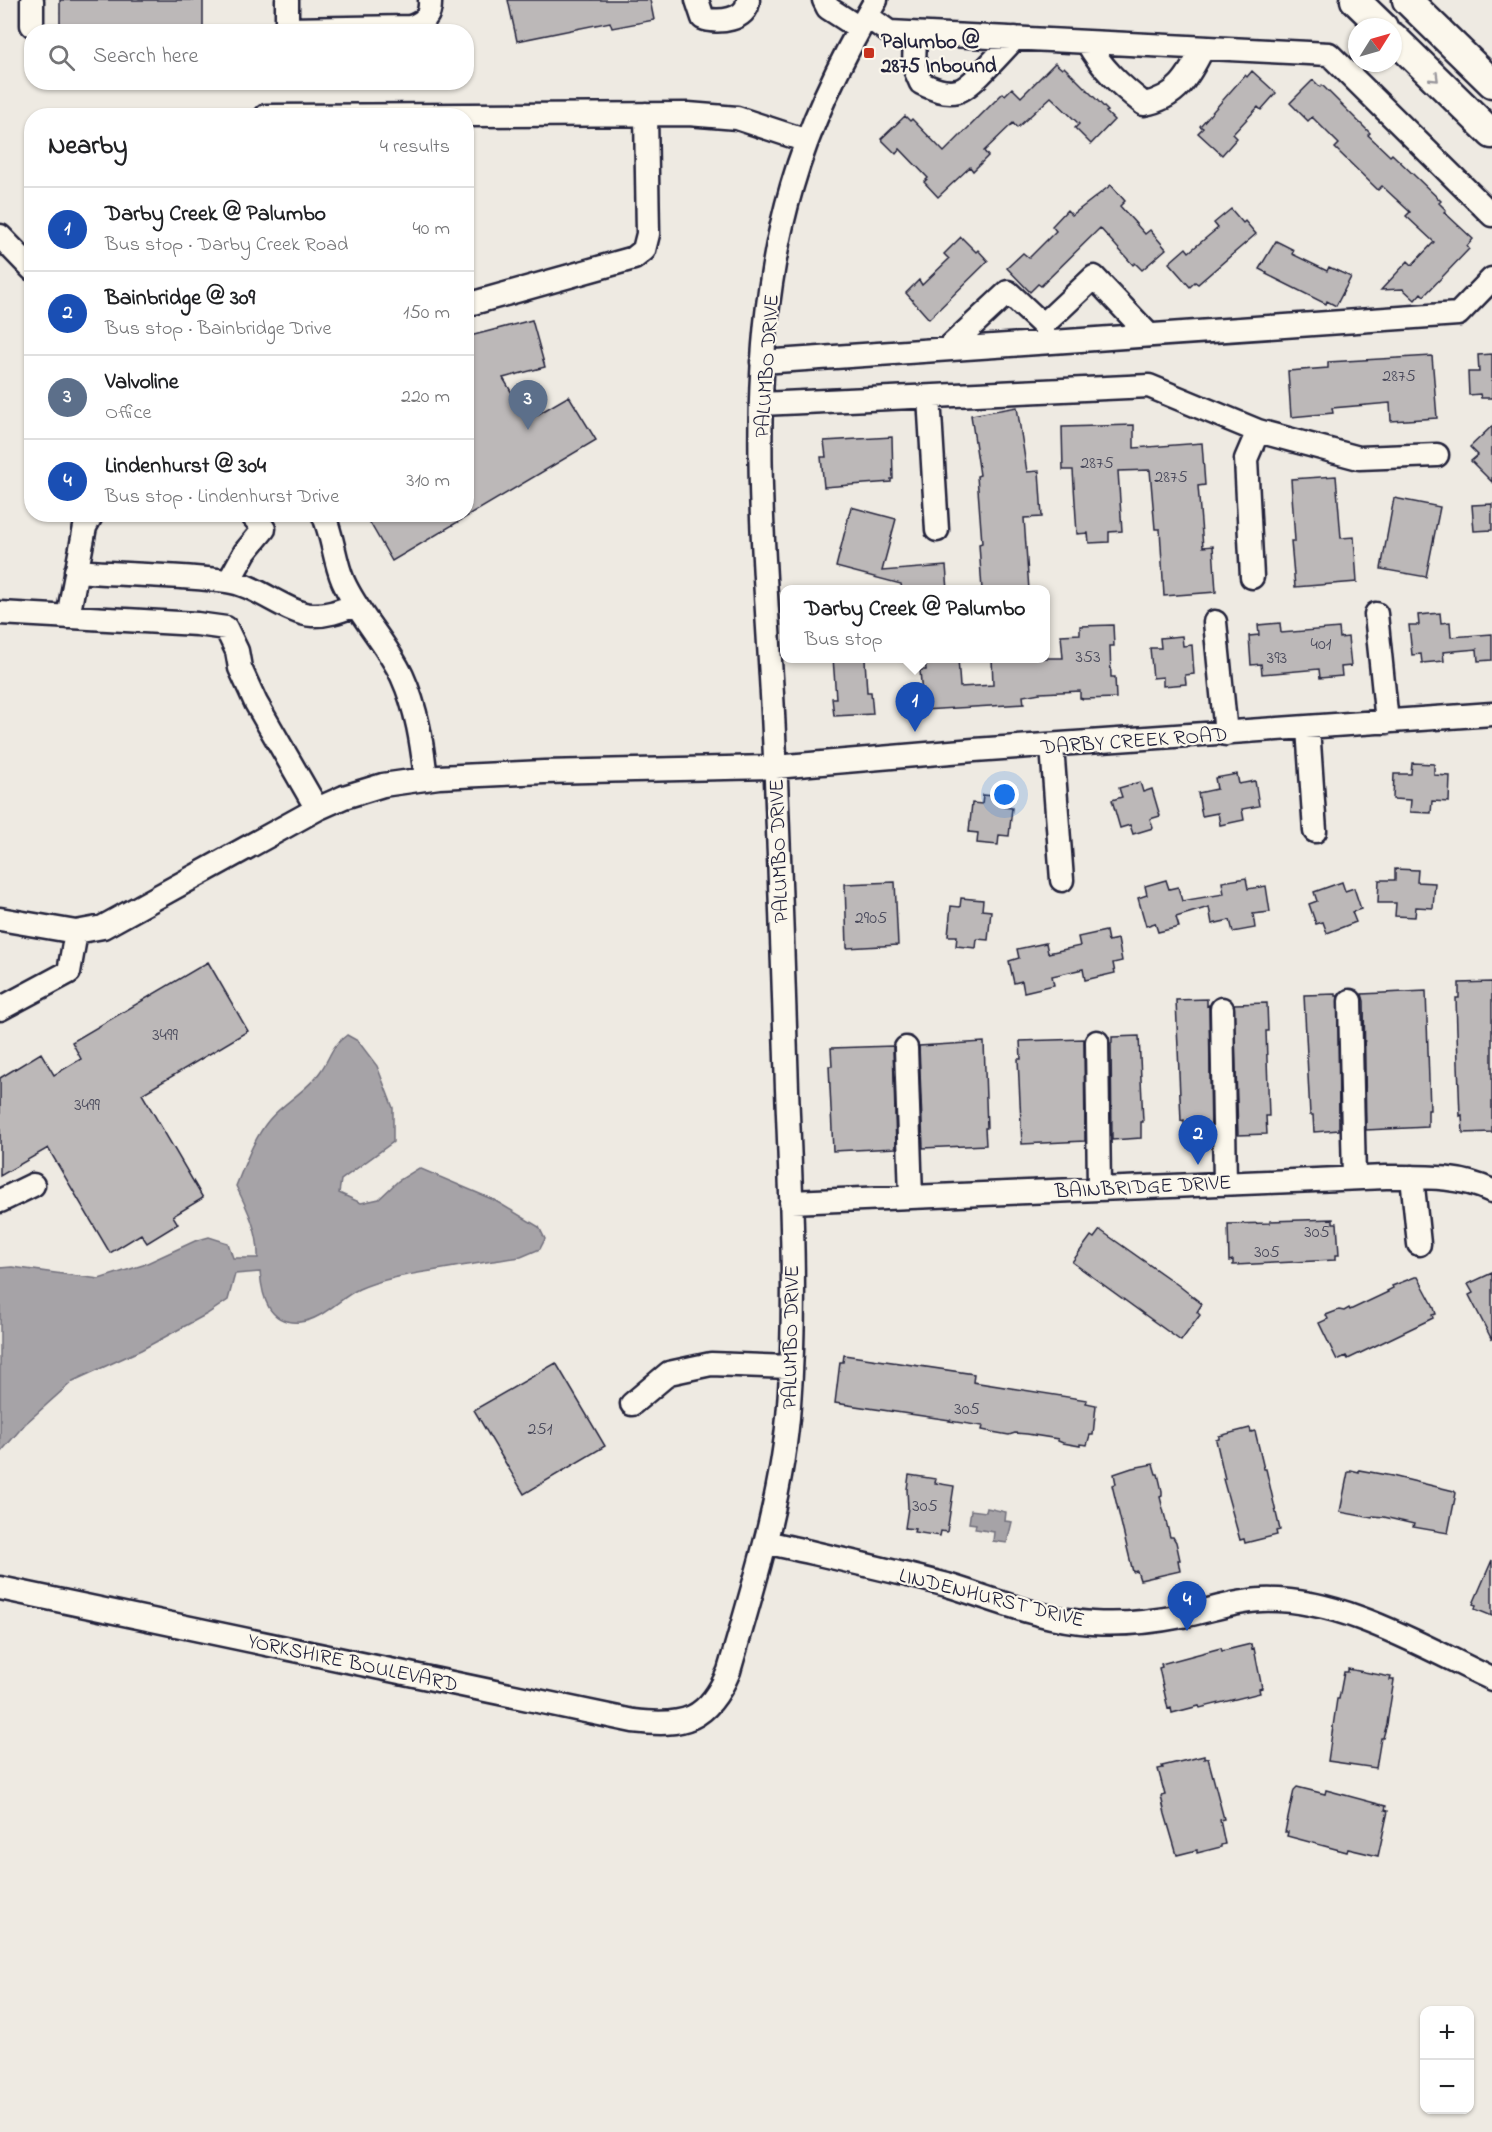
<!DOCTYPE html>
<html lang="en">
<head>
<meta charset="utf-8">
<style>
  :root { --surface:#fff; --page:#f6f6f6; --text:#202124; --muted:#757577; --line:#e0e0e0; --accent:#c8321e }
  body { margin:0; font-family:"Indie Flower",sans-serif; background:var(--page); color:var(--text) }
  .controls { position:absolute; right:18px; bottom:18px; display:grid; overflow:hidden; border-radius:12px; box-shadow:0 2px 4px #0004 }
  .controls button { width:54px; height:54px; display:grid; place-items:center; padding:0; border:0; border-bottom:2px solid var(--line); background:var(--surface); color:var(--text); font:30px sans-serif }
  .compass { position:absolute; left:1348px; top:18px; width:54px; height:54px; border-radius:50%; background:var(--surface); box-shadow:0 2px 4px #0004; rotate:53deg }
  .you { position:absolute; left:1005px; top:795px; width:21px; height:21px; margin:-15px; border:4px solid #fff; border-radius:50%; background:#1a73e8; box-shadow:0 0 0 9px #1a73e833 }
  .badge { display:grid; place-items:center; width:39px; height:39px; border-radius:50%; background:var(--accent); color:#fff; font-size:20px; font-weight:700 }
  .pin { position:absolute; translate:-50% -50px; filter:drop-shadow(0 2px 3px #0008) }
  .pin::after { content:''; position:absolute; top:32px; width:21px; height:18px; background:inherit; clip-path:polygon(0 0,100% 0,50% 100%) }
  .popup { position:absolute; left:780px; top:585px; width:270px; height:78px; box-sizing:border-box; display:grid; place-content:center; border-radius:12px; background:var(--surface); filter:drop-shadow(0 2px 4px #0005); font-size:20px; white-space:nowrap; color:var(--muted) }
  .popup b { font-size:22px; color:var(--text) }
  .popup::after { content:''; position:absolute; left:50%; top:100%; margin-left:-12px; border:12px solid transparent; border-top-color:var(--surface) }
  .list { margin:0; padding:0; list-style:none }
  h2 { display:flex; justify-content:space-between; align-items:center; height:78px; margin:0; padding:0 24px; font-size:26px }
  h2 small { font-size:20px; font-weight:400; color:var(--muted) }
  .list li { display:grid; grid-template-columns:39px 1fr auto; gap:18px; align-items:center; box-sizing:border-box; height:84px; padding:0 24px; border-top:2px solid var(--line) }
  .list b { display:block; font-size:22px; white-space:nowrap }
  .list p { margin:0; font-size:20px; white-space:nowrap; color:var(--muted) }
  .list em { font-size:20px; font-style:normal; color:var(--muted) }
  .icon { flex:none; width:33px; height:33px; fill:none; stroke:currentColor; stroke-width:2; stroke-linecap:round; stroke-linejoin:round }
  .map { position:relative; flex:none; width:1492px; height:2132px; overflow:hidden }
  .search { position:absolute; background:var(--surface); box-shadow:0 2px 4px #0004; left:24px; top:24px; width:450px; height:66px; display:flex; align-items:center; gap:15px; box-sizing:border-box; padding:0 21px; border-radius:24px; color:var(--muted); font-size:22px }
  .panel { position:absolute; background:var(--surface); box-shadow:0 2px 4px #0004; left:24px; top:108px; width:450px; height:414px; border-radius:24px }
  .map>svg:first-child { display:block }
  .water { fill:#a6a3a7; stroke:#716f7c; stroke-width:1.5 }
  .building { fill:#bcb8b8; stroke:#22223b; stroke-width:1.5 }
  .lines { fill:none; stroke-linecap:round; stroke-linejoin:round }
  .minor-casing { stroke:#22223b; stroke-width:27 }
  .major-casing { stroke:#22223b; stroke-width:33 }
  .minor { stroke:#fbf7ec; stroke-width:22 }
  .major { stroke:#fbf7ec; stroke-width:28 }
  .oneway { stroke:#99979c }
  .poi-dot { fill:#c8321e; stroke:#fbf7ec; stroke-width:2 }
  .labels { text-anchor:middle; stroke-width:4.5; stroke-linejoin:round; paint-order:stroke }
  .number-label { font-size:18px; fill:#48485a }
  .poi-label { font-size:21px; font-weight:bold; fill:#22223b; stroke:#fbf7ec; text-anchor:start }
  .street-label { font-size:21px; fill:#22223b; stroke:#fbf7ec }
</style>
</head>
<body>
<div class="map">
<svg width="1492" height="2132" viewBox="0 0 1492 2132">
  <rect width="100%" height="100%" fill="#eeeae2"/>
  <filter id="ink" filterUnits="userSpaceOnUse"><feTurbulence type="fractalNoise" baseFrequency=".0167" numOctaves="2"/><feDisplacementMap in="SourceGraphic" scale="12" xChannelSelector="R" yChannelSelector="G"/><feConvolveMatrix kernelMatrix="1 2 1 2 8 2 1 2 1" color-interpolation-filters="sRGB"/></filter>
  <g filter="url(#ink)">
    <path class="water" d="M347 1035 358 1041 377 1066 393 1108V1142L341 1180 339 1193 361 1203 379 1199 398 1181 419 1168 494 1200 539 1227 545 1239 540 1249 521 1257C491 1261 461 1266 431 1271 406 1275 382 1279 359 1289 340 1298 322 1320 300 1322 268 1325 262 1296 260 1272L235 1274 228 1300 207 1314 141 1350 73 1381 25 1424 0 1453V1268L12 1267 99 1279 143 1265 195 1241 209 1237 228 1243 233 1258H258C259 1232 247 1208 236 1186 245 1164 254 1138 269 1120 284 1102 307 1091 320 1072 331 1057 330 1047 347 1035Z
      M987 1508 1006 1512 1005 1521 1012 1522 1007 1543 993 1541 994 1532 975 1529 976 1524 969 1523 971 1510 986 1512Z"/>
    <path class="building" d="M60 0H203V32H60Z
      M508 0H650L654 20 612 28 610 22 517 41Z
      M1055 63 1062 69 1064 67 1108 111 1106 112 1114 120 1091 144 1075 128 1079 124 1051 97 1017 128 1013 123 984 151 988 156 973 171 970 167 938 197 924 182 928 178 900 149 896 154 881 139 905 116 910 121 912 119 944 152 1003 93 1005 95 1012 88 1021 97Z
      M1252 71 1276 93 1261 110 1258 107 1233 134 1237 138 1222 155 1198 133 1203 128 1200 126 1245 75 1247 77Z
      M1313 80 1320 87 1322 85 1370 133 1368 135 1390 156 1392 154 1441 201 1439 203 1446 210 1444 212 1473 239 1467 246 1469 249 1424 296 1421 293 1415 300 1403 289 1381 290 1408 261 1412 265 1434 242 1406 216 1410 212 1382 186 1378 190 1335 148 1339 144 1312 117 1308 121 1290 103Z
      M1111 185 1125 201 1120 206 1145 234 1150 230 1166 249 1142 270 1135 263 1133 265 1100 228 1041 286 1038 284 1030 292 1007 268 1023 253 1029 258 1056 231 1052 226 1067 210 1072 215Z
      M1231 209 1243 223 1245 221 1256 234 1198 284 1195 282 1190 287 1169 263 1186 248 1189 252 1218 228 1214 223Z
      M961 237 976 252 978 250 988 261 929 319 906 293 919 280 922 285 949 259 944 254Z
      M1276 241 1294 250 1292 254 1327 271 1329 267 1351 277 1336 306 1327 301 1326 304 1266 274 1267 273 1259 269Z
      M532 320 545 367 503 378 528 420 569 396 596 440 392 561 365 514H466V337Z
      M1492 354V398H1481L1480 394 1469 395 1468 372H1479L1478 355Z
      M1432 356 1437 418 1391 421 1390 403 1332 408 1333 413 1291 417 1288 371 1328 368V362Z
      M1017 407 1027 472 1039 471 1042 517 1024 518 1029 590H982L979 544 982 543 977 476 980 475 971 415Z
      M1134 425V448L1202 443 1205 485 1198 486 1203 547 1213 546 1216 592 1164 596 1160 529H1155L1150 470 1118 471 1122 531 1109 532V542L1089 543 1088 533 1077 534 1073 470H1063L1062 427Z
      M1492 426V482L1471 461 1478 455 1470 447Z
      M892 437 893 479H891V482L824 487 821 457H826L824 441Z
      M1336 476 1341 538 1354 537 1357 582 1295 587 1291 541H1295L1291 479Z
      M1394 498 1440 507 1426 577 1381 569Z
      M1492 504V530L1474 531 1472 505Z
      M851 507 896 519 882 571 946 566 948 590H902L901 584 836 567Z
      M1440 613 1441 623 1450 622 1451 637 1492 634V660L1478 661 1477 649 1443 652 1444 661 1422 663 1421 654 1412 655 1409 625H1419L1418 615Z
      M1280 623 1281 633 1339 628 1340 638 1348 637 1351 666 1341 667 1342 676 1320 678 1319 669 1262 674 1261 664 1251 665 1249 636 1259 635 1258 625Z
      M1113 625 1114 646H1110L1111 677H1115L1116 698 1083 699 1080 698V691L1040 693 1023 696 1024 704 923 710 920 670H926L925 658H958L960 687 993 685 992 658H1063L1061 635 1080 634V626Z
      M1182 636 1183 646 1192 645 1194 674 1185 675 1186 684 1163 686V677L1153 678 1150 648H1161L1160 638Z
      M833 658H863L865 660 867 692H871L873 714 834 716 832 698H836Z
      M1412 763 1434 764V775L1450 776 1449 802 1432 801 1431 813 1410 812 1411 800 1393 799 1394 774H1411Z
      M1237 774 1239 784 1255 781 1259 806 1242 809 1244 820 1220 825 1218 813 1202 816 1198 793 1217 789 1215 778Z
      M1140 782 1143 792 1152 789 1160 816 1150 819 1153 828 1133 834 1130 825 1120 828 1112 800 1122 797 1119 788Z
      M983 795 1005 797 1004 807 1012 808 1009 836 999 835 998 845 977 843 978 833 969 832 972 803 982 804Z
      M1395 869 1418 870 1417 882 1435 883 1433 908 1416 907 1415 917 1395 916 1396 903H1378L1379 880H1395Z
      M1246 878 1248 889 1266 886 1270 912 1253 914 1255 928 1233 932 1230 920 1212 924 1209 907 1176 917 1179 927 1158 932 1155 923 1146 926 1138 898 1147 895 1145 886 1166 880 1169 889 1178 887 1182 901 1224 894 1222 882Z
      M895 882 898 945 847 948 845 884Z
      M1342 882 1345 891 1354 888 1361 909 1352 912 1356 922 1327 933 1323 922 1316 924 1309 904 1317 901 1314 892Z
      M961 898 983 900 982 910 991 911 988 940 977 939 976 948 956 946 957 936H948L951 906 960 907Z
      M1106 931 1108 941 1118 939 1122 961 1113 963 1115 973 1085 980 1083 969 1052 976 1054 985 1024 992 1022 981 1014 983 1009 961 1019 958 1017 949 1046 943 1048 953 1080 946 1078 937Z
      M208 962 248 1031 142 1094 203 1198 173 1216 178 1224 147 1243 141 1234 110 1253 48 1148 0 1176V1078L41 1053 54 1075 81 1059 72 1042Z
      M1492 982V1132L1463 1133 1462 1115 1460 1116 1458 1064 1456 998H1459V983Z
      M1426 991 1430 1110H1428V1127L1366 1130 1364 1001 1362 994Z
      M1336 994V996H1338L1339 1130 1314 1132 1313 1115H1310L1304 995Z
      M1207 999V1006L1209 1005 1211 1136 1185 1137 1184 1120 1181 1121 1176 1000Z
      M1267 1003 1268 1031H1266L1269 1116H1266L1267 1134 1238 1135 1234 1004Z
      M1139 1036 1143 1122H1141V1138L1112 1140 1111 1043H1112V1037Z
      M1084 1039 1085 1141 1022 1144 1018 1059H1021L1020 1041Z
      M984 1042 987 1128H985L986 1145 923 1148 919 1046Z
      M893 1046 896 1148 833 1151 829 1066H832L831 1048Z
      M1333 1219V1223H1337L1339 1255H1335V1260L1235 1265H1233V1260L1229 1261 1228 1224 1270 1223V1221Z
      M1100 1230 1178 1285 1202 1304 1197 1312 1200 1315 1181 1341 1072 1262 1091 1236 1094 1238Z
      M1492 1273V1340L1469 1295 1473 1293 1468 1284Z
      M1415 1277H1418L1433 1305 1436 1314 1432 1315 1433 1318 1348 1359 1346 1356 1337 1360 1319 1323 1328 1319 1326 1315 1339 1310 1344 1311 1349 1308 1350 1310 1388 1292 1387 1291 1393 1288 1392 1286Z
      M844 1355 974 1374 973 1382 1087 1400 1086 1403 1096 1405 1093 1435H1090L1087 1445 1080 1444V1446L1063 1443 1058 1441V1439L1027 1434 1015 1433 1009 1435 992 1432 982 1430 983 1426 949 1421 950 1420 835 1403 840 1362H843Z
      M556 1363 605 1446 524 1494 474 1410Z
      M1250 1428 1251 1432 1255 1431 1264 1469H1266L1280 1530 1276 1531 1277 1535 1245 1543 1244 1539 1240 1540 1223 1479H1225L1216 1440 1219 1439V1436Z
      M1153 1464 1156 1474H1158L1162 1491V1496L1160 1497 1170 1537H1173L1176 1542 1180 1560H1178L1180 1571 1140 1580 1137 1571 1133 1572 1112 1485 1116 1484 1114 1474 1132 1468Z
      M1351 1470 1359 1472V1470L1392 1476 1454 1491 1456 1493 1448 1533 1413 1527 1414 1524 1384 1517 1373 1516 1372 1518 1340 1512 1348 1472H1351Z
      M909 1475 936 1479 935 1483 954 1486 947 1532 941 1531 940 1536 914 1532 915 1529 905 1528 908 1508 907 1489Z
      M1492 1560V1616L1475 1609 1476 1605 1473 1604Z
      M1251 1644 1252 1649 1254 1648 1262 1688 1259 1689 1260 1693 1200 1708 1199 1706 1172 1713 1171 1708 1168 1709 1159 1668 1162 1667 1161 1664 1221 1648 1222 1651Z
      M1348 1669 1391 1677 1390 1680H1394L1387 1724 1383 1738H1381L1376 1768 1328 1761 1337 1699H1339L1344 1672H1348Z
      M1204 1756V1759L1208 1758 1224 1819 1220 1820 1225 1844 1221 1845V1847L1197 1853V1850L1177 1855 1165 1814 1161 1796 1165 1795 1158 1769 1163 1768 1162 1766Z
      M1297 1787 1325 1794 1326 1790 1386 1806 1385 1810 1388 1811 1378 1856 1348 1849 1347 1852 1287 1836 1288 1832H1285L1294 1790Z"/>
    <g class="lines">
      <g class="minor-casing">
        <path id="minor" d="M287 0V29L410 27C424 23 431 16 430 0
          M697 0 703 18C717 24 748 20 748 0
          M824 0 828 8 859 28
          M867 16 889 32 1329 54 1492 215
          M32 25V0
          M915 34 914 67 921 83C933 89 945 94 958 91 971 88 1004 49 1015 38
          M1087 42C1101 68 1121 86 1144 104 1177 98 1189 76 1203 48
          M266 116 688 114 737 118 807 141
          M0 236 32 269
          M466 305 634 258 644 250 648 234 646 114
          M947 349 1008 292 1043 325 1094 277 1149 335
          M762 362 1458 314 1492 279
          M929 397 937 530
          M761 404 1149 386 1258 431 1359 458 1437 455
          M323 514C333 536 334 560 343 581 358 615 386 642 402 676 417 709 422 743 426 779
          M76 571C126 575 177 575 227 581 255 584 288 614 312 615 327 616 342 610 356 605
          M1252 577 1246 459 1258 431
          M229 581 245 552 264 529 251 514
          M0 613 197 624 226 628 237 651 240 668 256 703 317 809
          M1376 614 1387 722
          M68 617 85 527 92 514
          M1215 622 1226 734
          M1308 728 1315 831
          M1052 746 1062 880
          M0 919 76 932 103 927 317 809 344 797 383 785 439 777 544 772 775 767 974 750 1492 714
          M1350 1001 1354 1178
          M0 1009 69 972 76 932
          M1222 1009 1225 1182
          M1097 1042 1099 1188
          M906 1048 911 1197
          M1412 1177 1419 1244
          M0 1201 33 1185
          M791 1202 1386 1177C1422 1177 1459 1175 1492 1191
          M632 1404 669 1373 711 1364 791 1367
          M766 1542C826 1556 887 1569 947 1585 994 1599 1041 1620 1092 1623 1122 1625 1152 1622 1182 1616 1209 1611 1234 1601 1262 1600 1341 1597 1422 1646 1492 1679
          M0 1588 633 1721C684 1727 708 1721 729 1671 754 1584 783 1495 789 1405 797 1300 791 1194 787 1089 783 963 779 838 773 713 764 538 742 357 792 186 811 120 841 59 876 0"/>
      </g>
      <g class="major-casing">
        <path id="major" d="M1355 0 1383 27
          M1407 0 1492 83
          M1393 37 1492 134"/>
      </g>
      <use href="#minor" class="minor"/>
      <use href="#major" class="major"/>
    </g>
    <defs><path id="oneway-chevron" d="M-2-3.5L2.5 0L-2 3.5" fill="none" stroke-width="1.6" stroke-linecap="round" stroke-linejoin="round" transform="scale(1.5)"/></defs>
    <use class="oneway" href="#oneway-chevron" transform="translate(1435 78) rotate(44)"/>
  </g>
  <rect class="poi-dot" x="863" y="47" width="12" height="12" rx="3"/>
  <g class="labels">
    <g class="number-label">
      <text x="1399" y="381">2875</text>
      <text x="1097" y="468">2875</text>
      <text x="1171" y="482">2875</text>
      <text x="1321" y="649">401</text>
      <text x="1088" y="662">353</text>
      <text x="1277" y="663">393</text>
      <text x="871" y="923">2905</text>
      <text x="165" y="1040">3499</text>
      <text x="87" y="1110">3499</text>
      <text x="1317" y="1237">305</text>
      <text x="1267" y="1257">305</text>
      <text x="967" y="1414">305</text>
      <text x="540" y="1434">251</text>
      <text x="925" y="1511">305</text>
    </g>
    <g class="poi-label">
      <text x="881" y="48">Palumbo @<tspan x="881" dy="24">2875 Inbound</tspan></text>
    </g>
    <g class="street-label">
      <text transform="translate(766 366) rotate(-86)" y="7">PALUMBO DRIVE</text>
      <text transform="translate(1134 740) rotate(-4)" y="7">DARBY CREEK ROAD</text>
      <text transform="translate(778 851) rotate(-92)" y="7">PALUMBO DRIVE</text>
      <text transform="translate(1143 1186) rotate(-3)" y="7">BAINBRIDGE DRIVE</text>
      <text transform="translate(790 1337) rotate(-89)" y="7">PALUMBO DRIVE</text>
      <text transform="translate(992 1597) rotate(14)" y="7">LINDENHURST DRIVE</text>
      <text transform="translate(353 1662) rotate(12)" y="7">YORKSHIRE BOULEVARD</text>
    </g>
  </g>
</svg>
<div class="controls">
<button>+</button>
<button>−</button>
</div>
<svg class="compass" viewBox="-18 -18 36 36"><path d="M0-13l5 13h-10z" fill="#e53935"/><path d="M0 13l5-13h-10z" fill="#757577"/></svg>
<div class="you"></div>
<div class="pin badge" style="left:915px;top:732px;background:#1a4fb4">1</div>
<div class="popup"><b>Darby Creek @ Palumbo</b>Bus stop</div>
<div class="pin badge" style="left:1198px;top:1165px;background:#1a4fb4">2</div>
<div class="pin badge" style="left:528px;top:430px;background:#5c6f8a">3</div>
<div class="pin badge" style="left:1187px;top:1631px;background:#1a4fb4">4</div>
<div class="search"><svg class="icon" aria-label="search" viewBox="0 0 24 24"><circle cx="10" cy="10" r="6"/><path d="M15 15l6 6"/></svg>Search here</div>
<section class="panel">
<h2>Nearby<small>4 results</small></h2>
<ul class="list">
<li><span class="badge" style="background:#1a4fb4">1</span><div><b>Darby Creek @ Palumbo</b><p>Bus stop · Darby Creek Road</p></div><em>40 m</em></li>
<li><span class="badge" style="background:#1a4fb4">2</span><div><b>Bainbridge @ 309</b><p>Bus stop · Bainbridge Drive</p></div><em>150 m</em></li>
<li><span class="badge" style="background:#5c6f8a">3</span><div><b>Valvoline</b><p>Office</p></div><em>220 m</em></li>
<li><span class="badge" style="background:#1a4fb4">4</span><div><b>Lindenhurst @ 304</b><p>Bus stop · Lindenhurst Drive</p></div><em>310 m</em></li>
</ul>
</section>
</div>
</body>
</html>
